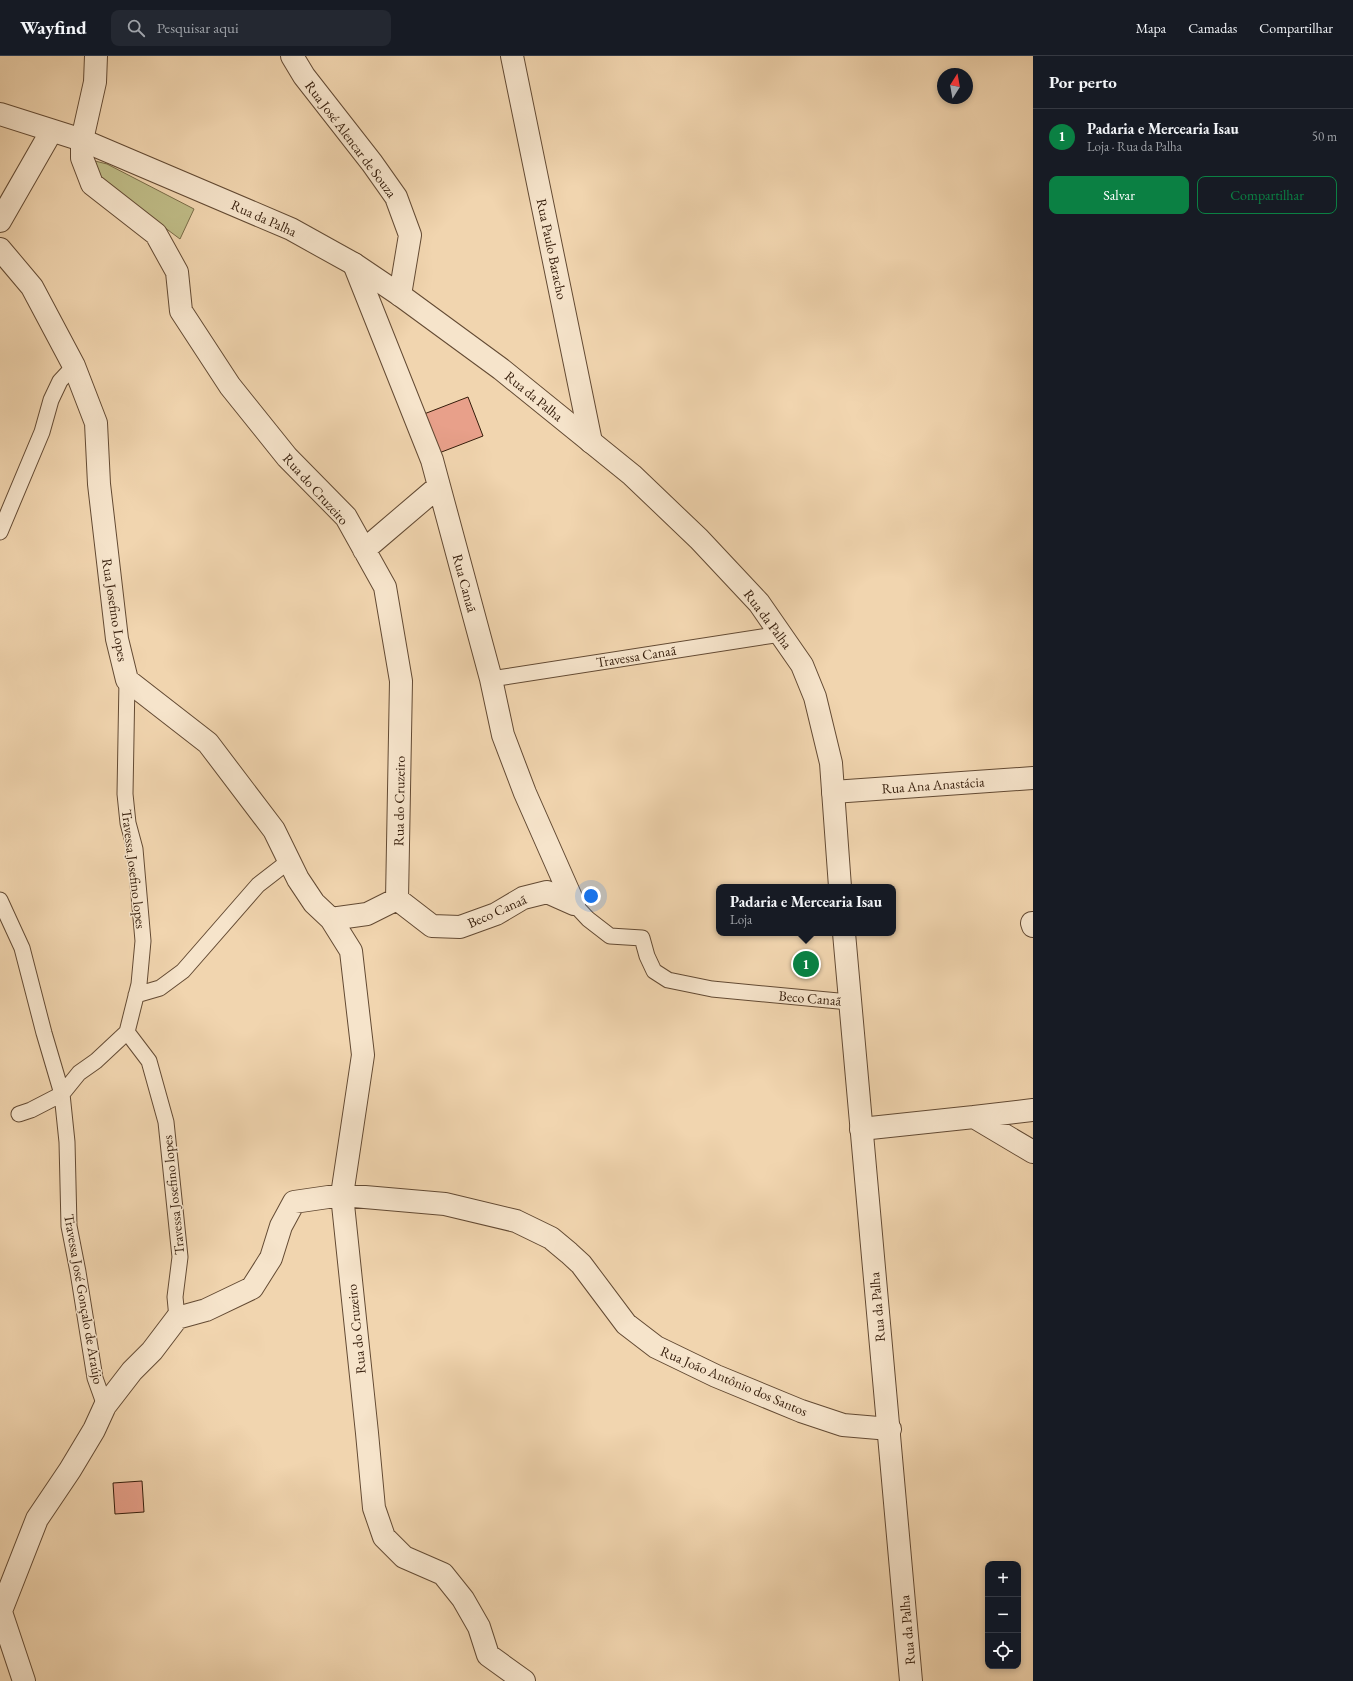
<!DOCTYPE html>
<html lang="pt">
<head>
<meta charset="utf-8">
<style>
  :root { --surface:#171b24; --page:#242831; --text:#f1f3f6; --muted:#9ea1a6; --line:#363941; --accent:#0b8043 }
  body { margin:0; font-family:"EB Garamond",serif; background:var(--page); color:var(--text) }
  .controls { position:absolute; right:12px; bottom:12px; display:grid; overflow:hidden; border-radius:8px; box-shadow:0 2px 6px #0003 }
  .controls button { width:36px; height:36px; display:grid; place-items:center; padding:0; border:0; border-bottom:1px solid var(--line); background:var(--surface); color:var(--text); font:20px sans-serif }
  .compass { position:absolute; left:937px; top:12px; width:36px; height:36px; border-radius:50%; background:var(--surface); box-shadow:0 2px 6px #0003; rotate:11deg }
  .you { position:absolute; left:591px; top:840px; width:14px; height:14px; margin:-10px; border:3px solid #fff; border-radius:50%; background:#1a73e8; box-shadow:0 0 0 6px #1a73e833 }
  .badge { display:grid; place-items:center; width:26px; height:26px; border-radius:50%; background:var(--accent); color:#fff; font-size:13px; font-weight:700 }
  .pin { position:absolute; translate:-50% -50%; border:2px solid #fff; box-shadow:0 1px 4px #0006 }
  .popup { position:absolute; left:716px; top:828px; width:180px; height:52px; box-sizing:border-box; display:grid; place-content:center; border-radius:8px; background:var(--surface); filter:drop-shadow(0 1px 3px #0005); font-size:13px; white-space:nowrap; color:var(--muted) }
  .popup b { font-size:15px; color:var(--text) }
  .popup::after { content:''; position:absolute; left:50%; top:100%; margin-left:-8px; border:8px solid transparent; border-top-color:var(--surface) }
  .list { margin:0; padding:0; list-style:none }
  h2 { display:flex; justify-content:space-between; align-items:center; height:52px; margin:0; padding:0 16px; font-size:17px }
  h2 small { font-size:13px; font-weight:400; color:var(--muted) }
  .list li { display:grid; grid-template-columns:26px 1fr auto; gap:12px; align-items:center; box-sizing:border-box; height:56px; padding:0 16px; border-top:1px solid var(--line) }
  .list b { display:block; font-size:15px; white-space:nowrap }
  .list p { margin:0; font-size:13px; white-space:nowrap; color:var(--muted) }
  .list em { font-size:13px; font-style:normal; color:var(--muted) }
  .actions { display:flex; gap:8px; padding:12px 16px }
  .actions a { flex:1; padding:9px 0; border:1px solid var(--accent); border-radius:8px; text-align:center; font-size:14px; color:var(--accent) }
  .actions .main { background:var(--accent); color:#fff }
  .icon { flex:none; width:22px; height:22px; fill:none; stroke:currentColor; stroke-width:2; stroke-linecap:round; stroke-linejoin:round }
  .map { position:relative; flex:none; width:1033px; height:1625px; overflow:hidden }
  header { display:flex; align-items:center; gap:24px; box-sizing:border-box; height:56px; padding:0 20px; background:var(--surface); border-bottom:1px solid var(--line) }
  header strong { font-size:19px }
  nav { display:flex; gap:22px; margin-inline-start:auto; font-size:14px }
  .search { width:280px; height:36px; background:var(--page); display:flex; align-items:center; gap:10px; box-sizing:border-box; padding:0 14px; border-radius:8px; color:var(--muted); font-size:15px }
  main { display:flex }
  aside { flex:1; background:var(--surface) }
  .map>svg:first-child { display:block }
  .green { fill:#bfbc87; stroke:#7a6c48 }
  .building { fill:#e8a08a; stroke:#341c0a }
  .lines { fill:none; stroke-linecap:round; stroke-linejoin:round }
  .service-casing { stroke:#634a33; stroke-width:17 }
  .minor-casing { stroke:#634a33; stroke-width:24 }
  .tertiary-casing { stroke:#634a33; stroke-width:24 }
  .service { stroke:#f6e4cb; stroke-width:15 }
  .minor { stroke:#f6e4cb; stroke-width:22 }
  .tertiary { stroke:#f6e4cb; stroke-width:22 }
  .labels { text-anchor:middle; stroke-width:3; stroke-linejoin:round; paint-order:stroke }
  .street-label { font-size:14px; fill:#341c0a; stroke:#f6e4cb }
</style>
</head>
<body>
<header>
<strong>Wayfind</strong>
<div class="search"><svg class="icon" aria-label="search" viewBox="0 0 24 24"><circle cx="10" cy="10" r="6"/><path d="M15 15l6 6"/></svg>Pesquisar aqui</div>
<nav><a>Mapa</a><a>Camadas</a><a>Compartilhar</a></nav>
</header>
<main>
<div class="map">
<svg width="1033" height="1625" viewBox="0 0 1033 1625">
  <rect width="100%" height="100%" fill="#f1d5af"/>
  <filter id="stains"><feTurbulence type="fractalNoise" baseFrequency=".005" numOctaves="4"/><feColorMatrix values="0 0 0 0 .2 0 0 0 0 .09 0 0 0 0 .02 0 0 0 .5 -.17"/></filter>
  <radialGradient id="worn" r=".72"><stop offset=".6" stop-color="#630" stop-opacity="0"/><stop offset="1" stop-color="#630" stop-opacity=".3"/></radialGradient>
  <path class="green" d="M95 105 107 108 194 153 180 183 101 124Z"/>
  <path class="building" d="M468 341 483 380 439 397 424 358Z
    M142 1425 144 1456 115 1458 113 1427Z"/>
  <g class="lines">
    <g class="service-casing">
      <path id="service" d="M0 476 42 376 51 344 60 325 74 310
        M491 623 781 578
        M0 844 22 892 44 977 62 1038 67 1086 69 1170 78 1216 95 1322 105 1350
        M574 848 588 863 610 880 642 882 647 900 654 915 668 924 712 933 849 946
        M136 939 160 932 183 915 258 829 289 805
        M127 976 149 1005 166 1066 180 1201 175 1241 177 1262
        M19 1058 31 1054 62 1038 79 1017 96 1005 127 976 139 928 143 885 135 793 128 767 125 738 127 624"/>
    </g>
    <g class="minor-casing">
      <path id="minor" d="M96 0 95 26 82 84V102L92 128 156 178 177 216 181 255 230 330 287 401 346 461 385 531 401 625 397 843
        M292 0 304 20 372 107 396 141 410 179 400 239
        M512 0 591 386
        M0 165 51 76
        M0 193 32 231 74 310 96 367 99 428 117 583 127 624 208 687 274 774 298 823 314 847 331 863 351 895 363 999 342 1139 367 1377 374 1452 384 1481 404 1501 443 1518 463 1543 479 1571 488 1599 524 1625
        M354 208 432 404 491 623 503 679 525 737 574 848
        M364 494 439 430
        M833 736 1033 722
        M331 863 367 858 397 843 432 870 460 871 496 858 523 842 547 836 574 848
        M1032 867 1033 870
        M974 1061 1033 1054
        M861 1073 974 1061 1033 1096
        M0 1553 24 1625
        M1 1555 37 1463 70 1414 94 1374 105 1350 132 1315 152 1295 177 1262 206 1254 252 1232 271 1202 281 1170 294 1146 342 1139 445 1148 516 1165 551 1182 569 1197 581 1208 626 1268 656 1291 716 1320 801 1355 843 1369 890 1373"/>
    </g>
    <g class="tertiary-casing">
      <path id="tertiary" d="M0 58 82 84 291 173 354 208 400 239 501 313 632 419 699 483 759 547 802 609 815 641 831 707 840 831
        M844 877 911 1625"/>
    </g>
    <use href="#service" class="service"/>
    <use href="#minor" class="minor"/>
    <use href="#tertiary" class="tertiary"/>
  </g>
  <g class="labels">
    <g class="street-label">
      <text transform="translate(351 83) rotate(53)" y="5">Rua José Alencar de Souza</text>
      <text transform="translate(264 162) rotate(24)" y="5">Rua da Palha</text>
      <text transform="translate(552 193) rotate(78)" y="5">Rua Paulo Baracho</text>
      <text transform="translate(534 340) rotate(39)" y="5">Rua da Palha</text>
      <text transform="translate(316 433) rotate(48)" y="5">Rua do Cruzeiro</text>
      <text transform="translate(465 527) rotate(75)" y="5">Rua Canaã</text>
      <text transform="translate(115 554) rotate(81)" y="5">Rua Josefino Lopes</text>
      <text transform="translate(768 563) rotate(53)" y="5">Rua da Palha</text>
      <text transform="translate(636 600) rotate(-9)" y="5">Travessa Canaã</text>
      <text transform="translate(933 729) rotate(-4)" y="5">Rua Ana Anastácia</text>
      <text transform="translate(399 745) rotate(-89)" y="5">Rua do Cruzeiro</text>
      <text transform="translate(134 813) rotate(83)" y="5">Travessa Josefino lopes</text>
      <text transform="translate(497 855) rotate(-24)" y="5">Beco Canaã</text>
      <text transform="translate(810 942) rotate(5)" y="5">Beco Canaã</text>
      <text transform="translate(173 1139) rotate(-96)" y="5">Travessa Josefino lopes</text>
      <text transform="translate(84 1243) rotate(80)" y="5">Travessa José Gonçalo de Araújo</text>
      <text transform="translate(877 1251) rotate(-95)" y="5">Rua da Palha</text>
      <text transform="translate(356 1273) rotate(-96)" y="5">Rua do Cruzeiro</text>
      <text transform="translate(734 1325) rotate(23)" y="5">Rua João Antônio dos Santos</text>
      <text transform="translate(907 1574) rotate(-95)" y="5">Rua da Palha</text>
    </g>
  </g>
  <rect width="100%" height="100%" filter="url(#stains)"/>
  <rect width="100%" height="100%" fill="url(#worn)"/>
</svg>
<div class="controls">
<button>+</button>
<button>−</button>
<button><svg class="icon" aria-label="locate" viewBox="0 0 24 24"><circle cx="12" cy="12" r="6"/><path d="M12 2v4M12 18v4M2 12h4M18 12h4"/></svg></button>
</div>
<svg class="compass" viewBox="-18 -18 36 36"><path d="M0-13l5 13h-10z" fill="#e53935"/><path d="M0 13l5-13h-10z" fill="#9ea1a6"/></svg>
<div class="you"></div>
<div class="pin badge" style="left:806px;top:908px">1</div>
<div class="popup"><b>Padaria e Mercearia Isau</b>Loja</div>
</div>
<aside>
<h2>Por perto<small></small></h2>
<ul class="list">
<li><span class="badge">1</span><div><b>Padaria e Mercearia Isau</b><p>Loja · Rua da Palha</p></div><em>50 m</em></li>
</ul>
<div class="actions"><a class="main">Salvar</a><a>Compartilhar</a></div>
</aside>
</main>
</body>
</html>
